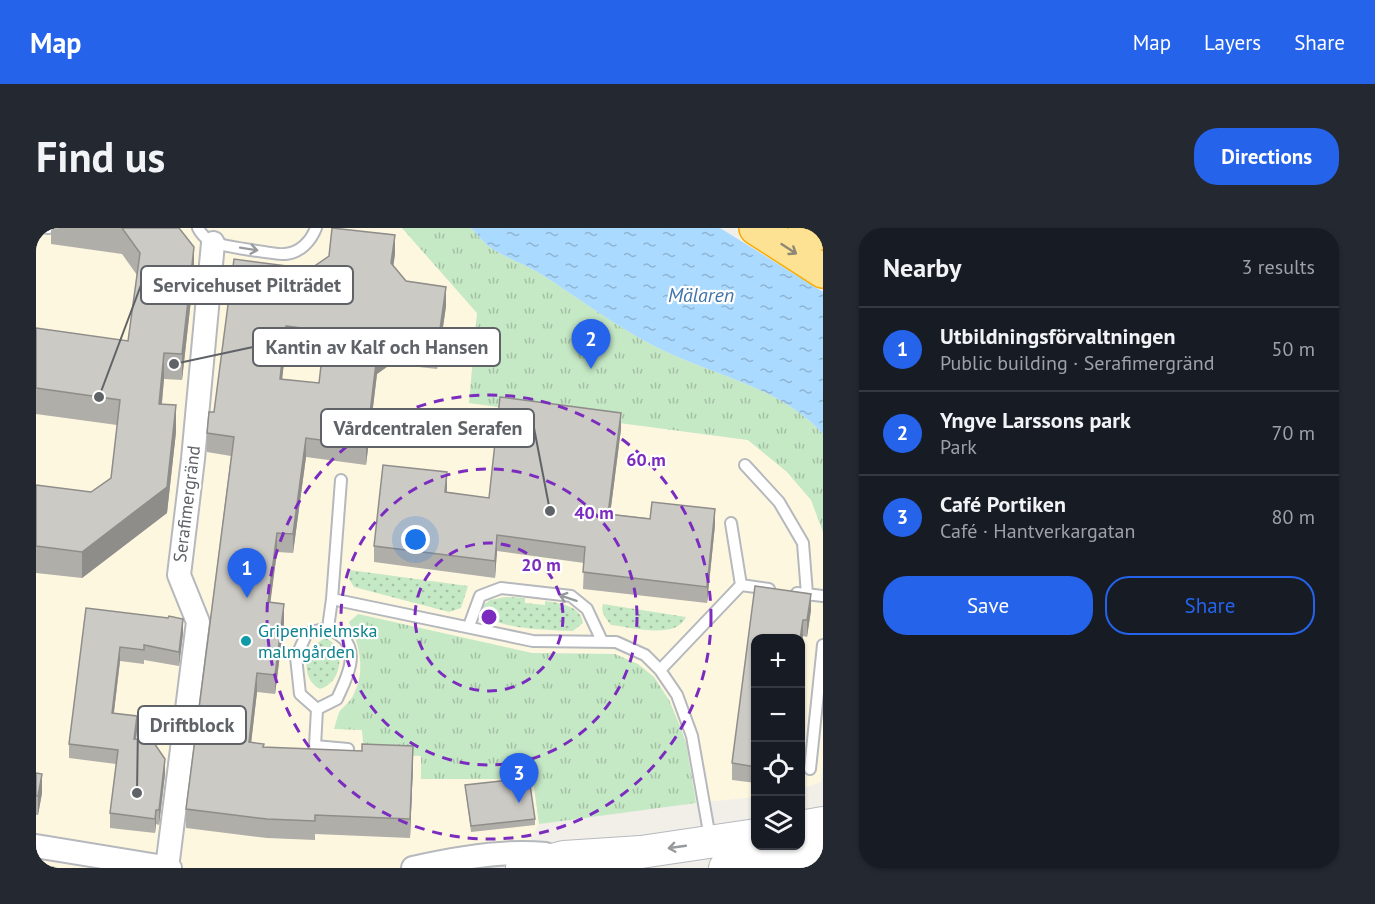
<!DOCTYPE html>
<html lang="en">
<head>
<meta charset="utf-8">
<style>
  :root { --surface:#171b24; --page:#242831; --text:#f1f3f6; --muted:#9ea1a6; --line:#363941; --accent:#2563eb }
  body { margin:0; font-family:"PT Sans",sans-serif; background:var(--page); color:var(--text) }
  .controls { position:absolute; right:18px; bottom:18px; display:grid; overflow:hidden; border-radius:12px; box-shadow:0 2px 4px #0004 }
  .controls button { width:54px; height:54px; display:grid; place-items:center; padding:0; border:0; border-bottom:2px solid var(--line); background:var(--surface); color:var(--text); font:30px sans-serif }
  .you { position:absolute; left:380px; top:312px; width:21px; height:21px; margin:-15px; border:4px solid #fff; border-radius:50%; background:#1a73e8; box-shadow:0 0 0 9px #1a73e833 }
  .badge { display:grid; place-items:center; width:39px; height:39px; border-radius:50%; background:var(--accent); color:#fff; font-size:20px; font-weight:700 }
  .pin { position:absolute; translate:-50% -50px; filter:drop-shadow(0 2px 3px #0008) }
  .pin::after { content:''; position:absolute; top:32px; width:21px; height:18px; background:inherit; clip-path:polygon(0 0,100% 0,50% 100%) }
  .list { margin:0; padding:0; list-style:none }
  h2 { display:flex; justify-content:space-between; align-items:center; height:78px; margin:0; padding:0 24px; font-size:26px }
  h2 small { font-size:20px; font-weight:400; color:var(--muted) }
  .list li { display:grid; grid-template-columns:39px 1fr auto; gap:18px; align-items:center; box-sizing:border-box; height:84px; padding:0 24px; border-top:2px solid var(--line) }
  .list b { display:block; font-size:22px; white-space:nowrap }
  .list p { margin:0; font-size:20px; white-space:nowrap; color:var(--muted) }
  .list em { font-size:20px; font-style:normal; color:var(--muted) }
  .actions { display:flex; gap:12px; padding:18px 24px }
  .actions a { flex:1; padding:14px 0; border:2px solid var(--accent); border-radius:24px; text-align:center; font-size:21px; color:var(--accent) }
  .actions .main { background:var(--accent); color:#fff }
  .icon { flex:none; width:33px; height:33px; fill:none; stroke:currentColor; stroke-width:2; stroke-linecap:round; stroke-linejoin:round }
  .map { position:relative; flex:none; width:787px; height:640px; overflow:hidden; border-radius:24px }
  header { display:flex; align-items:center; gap:36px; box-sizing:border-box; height:84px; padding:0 30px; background:var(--accent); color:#fff }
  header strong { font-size:28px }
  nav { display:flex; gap:33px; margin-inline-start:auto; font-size:21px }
  .intro { display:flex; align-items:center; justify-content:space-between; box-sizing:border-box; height:144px; padding:0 36px }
  h1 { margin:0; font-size:42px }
  .button { padding:15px 27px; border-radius:24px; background:var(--accent); color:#fff; font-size:21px; font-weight:700 }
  main { display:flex; gap:36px; padding:0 36px }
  aside { flex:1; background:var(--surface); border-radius:24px; box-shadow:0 2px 4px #0004 }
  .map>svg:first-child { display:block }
  .commercial { fill:#fef7e0 }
  .grass { fill:url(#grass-dots) }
  .park { fill:url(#park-tufts) }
  .water { fill:url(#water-ripples) }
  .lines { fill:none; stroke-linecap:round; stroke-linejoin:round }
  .lane-casing { stroke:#b5b8bc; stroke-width:14 }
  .street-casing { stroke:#b5b8bc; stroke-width:26 }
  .secondary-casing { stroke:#b6babf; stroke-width:34 }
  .highway-casing { stroke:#f9ab00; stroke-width:36 }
  .lane { stroke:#fff; stroke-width:10 }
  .street { stroke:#fff; stroke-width:22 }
  .secondary { stroke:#fff; stroke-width:32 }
  .highway { stroke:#fde293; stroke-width:33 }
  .wall { fill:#afaea9; fill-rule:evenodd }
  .shaded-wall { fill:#8f8d8a }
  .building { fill:#cccac5; stroke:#8f8d8a; stroke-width:1.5; fill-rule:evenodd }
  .oneway { stroke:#979a9d }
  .oneway2 { stroke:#8e8975 }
  .ring { fill:none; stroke:#7b2cbf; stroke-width:3; stroke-dasharray:10 8 }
  .culture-dot { fill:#0f9aa8; stroke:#fff; stroke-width:2 }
  .labels { text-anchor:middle; stroke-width:4.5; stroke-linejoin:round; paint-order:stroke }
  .street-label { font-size:18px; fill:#5f6368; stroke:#fff }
  .culture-label { font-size:18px; fill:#0d838f; stroke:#fff; text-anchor:start }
  .water-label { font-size:20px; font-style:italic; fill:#4174aa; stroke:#fff }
  .centre { fill:#7b2cbf; stroke:#fff; stroke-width:3 }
  .ring-label { font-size:18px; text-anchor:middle; font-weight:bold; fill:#7b2cbf; stroke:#fff; stroke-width:4.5; stroke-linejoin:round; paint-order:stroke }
  .leader { fill:none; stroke:#5f6368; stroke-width:2 }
  .callout-dot { fill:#5f6368; stroke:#fff; stroke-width:2 }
  .callout { fill:#fff; stroke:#5f6368; stroke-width:2 }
  .callout-label { font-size:20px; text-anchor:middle; font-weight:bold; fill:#5f6368 }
</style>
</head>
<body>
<header>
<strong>Map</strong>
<nav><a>Map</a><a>Layers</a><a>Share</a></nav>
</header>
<div class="intro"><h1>Find us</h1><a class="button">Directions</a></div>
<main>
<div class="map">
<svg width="787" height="640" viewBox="0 0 787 640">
  <defs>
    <pattern id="grass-dots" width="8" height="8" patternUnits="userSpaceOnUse" patternTransform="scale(1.5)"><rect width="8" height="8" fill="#c5e8c5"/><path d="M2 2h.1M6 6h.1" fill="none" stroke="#a3c0a4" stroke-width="1.8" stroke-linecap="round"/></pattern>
    <pattern id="park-tufts" width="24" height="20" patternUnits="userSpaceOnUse" patternTransform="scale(1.5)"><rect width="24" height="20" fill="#c5e8c5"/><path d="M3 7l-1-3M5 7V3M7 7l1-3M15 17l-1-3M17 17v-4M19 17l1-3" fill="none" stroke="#a3c0a4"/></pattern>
    <pattern id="water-ripples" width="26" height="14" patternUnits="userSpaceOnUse" patternTransform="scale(1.5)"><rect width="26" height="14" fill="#aadaff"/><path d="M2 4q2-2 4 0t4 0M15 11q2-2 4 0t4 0" fill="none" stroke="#8eb4d2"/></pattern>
  </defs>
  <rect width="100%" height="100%" fill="#f1efe8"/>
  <path class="commercial" d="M0 0H366L441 85 433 175 712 212 751 244 775 272 787 304V535L785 554 765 561 764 410H720L719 569 660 575 650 515 633 472 579 426 496 425 313 395 321 410 325 427 324 448 316 469 302 485 326 502 328 525 385 528V551H497L503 596 492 616 427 640H0Z"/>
  <path class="grass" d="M314 342 432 358 425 380 413 384 318 359 313 351Z
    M470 369 489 370V375L509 377V373C524 375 545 378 547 395L537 403C512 402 464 402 445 385L446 378 454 372Z
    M567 376 650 389C640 412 595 399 575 397 570 391 564 384 567 376Z
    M290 410C311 421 306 455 284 461 262 449 269 418 290 410Z"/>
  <path class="park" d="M366 0H435C441 6 447 14 454 19 469 30 487 35 503 45 548 73 586 104 635 126 688 150 747 162 787 206V304L775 272 751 244 712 212 433 175 441 85Z
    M322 386 496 425 579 426 602 436 618 449 633 472 644 498 650 515 660 575 503 596 497 551H385V528L328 525 326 502 298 501C300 495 301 488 304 483 308 478 314 474 317 468 330 444 324 418 313 394Z"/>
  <path class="water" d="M435 0H684L787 64V206C747 162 688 150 635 126 586 104 548 73 503 45 487 35 469 30 454 19 447 14 441 6 435 0Z"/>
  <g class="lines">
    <g class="lane-casing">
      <path id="lane" d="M11 0H13
        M162 0C165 6 169 10 175 14 181 17 242 27 249 26 264 25 275 13 280 0
        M709 237 743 274 767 315 771 366
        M305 252 296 371 497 413 580 414 609 427 624 442 641 467 656 508 674 610
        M695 295 705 357
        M761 365 787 368
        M433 398 444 368 465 360 535 368 551 381 566 413
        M292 400C297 403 304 407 308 411 324 427 308 455 301 471L281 481 264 466 260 429 271 405Z
        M292 400 296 371
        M624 442 705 357 733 361
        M281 481 279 518 312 521
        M774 541 787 417"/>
    </g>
    <g class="street-casing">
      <path id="street" d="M0 618 134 640
        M131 640 162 394 143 347 157 231 177 15
        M377 640C416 631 470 622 509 626"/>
    </g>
    <g class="secondary-casing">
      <path id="secondary" d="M764 599 787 595
        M486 640 528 629 605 624 720 607
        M689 640 787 623"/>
    </g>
    <g class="highway-casing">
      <path id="highway" d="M720 0 787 43
        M769 0 787 5"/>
    </g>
    <use href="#lane" class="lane"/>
    <use href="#street" class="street"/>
    <use href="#secondary" class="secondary"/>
    <use href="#highway" class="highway"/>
  </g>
  <path class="wall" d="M15 0H143L158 45 146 152 128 151 126 176 140 204 131 285 46 350 0 345V257L55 264 75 250 81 197 0 186V100L92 113 101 47 86 26 15 16Z
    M359 26 357 38 370 53 410 78 401 141 355 136 341 146 330 237 270 229 257 325 241 324 234 374 248 395 239 466 221 464 215 515 228 519 377 537 374 610 279 606V612L231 610 150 600V581L195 228 171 224V205L178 184 274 41ZM250 117 287 122 283 155 246 151Z
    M585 201 574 286 679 297 671 375 547 361 548 335 461 323 459 350 338 334V318L411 260V264L453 270Z
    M719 358 775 382 771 409 767 408 765 426V411H720V555L696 552V535Z
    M50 380 147 405 143 438 108 432V436L84 433 78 485 101 502 100 511 129 546 123 597 120 596 119 605 74 600V585L80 536 33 530V516Z
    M0 545 6 565 2 587H0Z
    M429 557 499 591V597L435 604Z"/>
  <path class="shaded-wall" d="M359 7V26L355 54V35Z
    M158 19V45L146 152V126Z
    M410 59V78L401 141V122Z
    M250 98V117L244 170V151Z
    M355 117V136L341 146 330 237V218L341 127Z
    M128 125V151L123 202V176Z
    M140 177V204L131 285 46 350V324Z
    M585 185V201L572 303V286Z
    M270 210V229L257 325V306Z
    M411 244V260L409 280V264Z
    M679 281V297L671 375V359Z
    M241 305V324L232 393V374Z
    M461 307V323L459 350V333Z
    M775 366V382L771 409V392Z
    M248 376V395L239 466V447Z
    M147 391V405L143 438V424Z
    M767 392V408L765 426 764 411Z
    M84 419V433L76 499V485Z
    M766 432V448L765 463V446Z
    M221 445V464L213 533V514Z
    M101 488V502L98 525V511Z
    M377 518V537L374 610V591Z
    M129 531V546L123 597V582Z
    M6 546V565L2 587V568Z
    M120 582V596L119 605V591Z"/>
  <path class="building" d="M86 0H143L158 19 146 126 128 125 123 176 140 177 131 259 46 324 0 318V257L55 264 75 250 84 172 0 160V100L92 113 104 25Z
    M296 0 359 7 355 35 370 53 410 59 401 122 355 117 341 127 330 218 270 210 257 306 241 305 232 374 248 376 239 447 221 445 213 514 228 516 227 519 326 523V516L377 518 374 591 279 587V593L231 591 150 581 198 209 171 205 173 184H178L198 31 274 41 293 28ZM250 98 289 103 283 155 244 151Z
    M464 169 585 185 572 286 614 291 616 274 679 281 671 359 547 344 549 319 461 307 459 333 338 318 347 237 411 244 409 264 453 270Z
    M719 358 775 366 771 392H767L764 411H720V539L696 535Z
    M50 380 132 390 133 388 147 391 143 424 108 417V422L84 419 76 485 101 488 98 511 116 512 129 531 123 582H120L119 591 74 585 82 522 33 516Z
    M765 432H766L765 446Z
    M0 545 6 546 2 568H0Z
    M493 550 499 591 435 598 429 557Z
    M3 636 20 640H2Z"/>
  <defs><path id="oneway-shaft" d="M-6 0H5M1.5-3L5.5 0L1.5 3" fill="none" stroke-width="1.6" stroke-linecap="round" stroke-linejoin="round" transform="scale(1.5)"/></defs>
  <g class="oneway">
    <use href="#oneway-shaft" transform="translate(213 21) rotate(9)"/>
    <use href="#oneway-shaft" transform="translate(532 370) rotate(-162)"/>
    <use href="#oneway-shaft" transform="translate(641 619) rotate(172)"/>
  </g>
  <use class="oneway2" href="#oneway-shaft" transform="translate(753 21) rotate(33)"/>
  <g class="ring">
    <circle cx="453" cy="389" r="74"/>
    <circle cx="453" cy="389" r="148"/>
    <circle cx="453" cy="389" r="222"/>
  </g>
  <circle class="culture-dot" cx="210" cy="413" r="6"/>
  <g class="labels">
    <g class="street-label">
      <text transform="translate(151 276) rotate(-83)" y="6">Serafimergränd</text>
    </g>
    <g class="culture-label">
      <text x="222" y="409">Gripenhielmska<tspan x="222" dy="21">malmgården</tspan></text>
    </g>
    <g class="water-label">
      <text x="665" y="74">Mälaren</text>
    </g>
  </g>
  <circle cx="453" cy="389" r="9" class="centre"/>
  <g class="ring-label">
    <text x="610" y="238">60 m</text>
    <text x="558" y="291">40 m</text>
    <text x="505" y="343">20 m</text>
  </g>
  <path class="leader" d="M63 169L105 57M138 136L217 119M514 283L498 200M101 565L102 497"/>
  <g class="callout-dot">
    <circle cx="63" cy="169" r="6"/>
    <circle cx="138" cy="136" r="6"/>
    <circle cx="514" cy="283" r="6"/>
    <circle cx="101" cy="565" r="6"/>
  </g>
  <g class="callout">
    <rect x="105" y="38" width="212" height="38" rx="6"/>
    <rect x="217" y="100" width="247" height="38" rx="6"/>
    <rect x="285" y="181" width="213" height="38" rx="6"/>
    <rect x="102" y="478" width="108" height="38" rx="6"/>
  </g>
  <g class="callout-label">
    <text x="211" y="64">Servicehuset Pilträdet</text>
    <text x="341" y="126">Kantin av Kalf och Hansen</text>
    <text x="392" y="207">Vårdcentralen Serafen</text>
    <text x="156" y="504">Driftblock</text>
  </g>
</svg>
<div class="controls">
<button>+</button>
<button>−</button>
<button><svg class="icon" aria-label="locate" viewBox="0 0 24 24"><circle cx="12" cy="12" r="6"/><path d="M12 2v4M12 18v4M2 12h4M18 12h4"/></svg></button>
<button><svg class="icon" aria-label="layers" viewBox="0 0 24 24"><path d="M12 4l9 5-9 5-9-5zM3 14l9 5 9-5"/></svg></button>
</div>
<div class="you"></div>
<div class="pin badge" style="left:211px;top:370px">1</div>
<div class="pin badge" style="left:555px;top:141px">2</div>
<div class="pin badge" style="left:483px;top:575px">3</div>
</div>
<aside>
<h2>Nearby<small>3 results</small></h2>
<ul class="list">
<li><span class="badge">1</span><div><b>Utbildningsförvaltningen</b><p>Public building · Serafimergränd</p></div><em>50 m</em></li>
<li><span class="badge">2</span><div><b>Yngve Larssons park</b><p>Park</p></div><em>70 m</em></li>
<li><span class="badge">3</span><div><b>Café Portiken</b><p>Café · Hantverkargatan</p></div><em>80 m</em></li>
</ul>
<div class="actions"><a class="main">Save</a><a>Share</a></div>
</aside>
</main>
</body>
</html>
